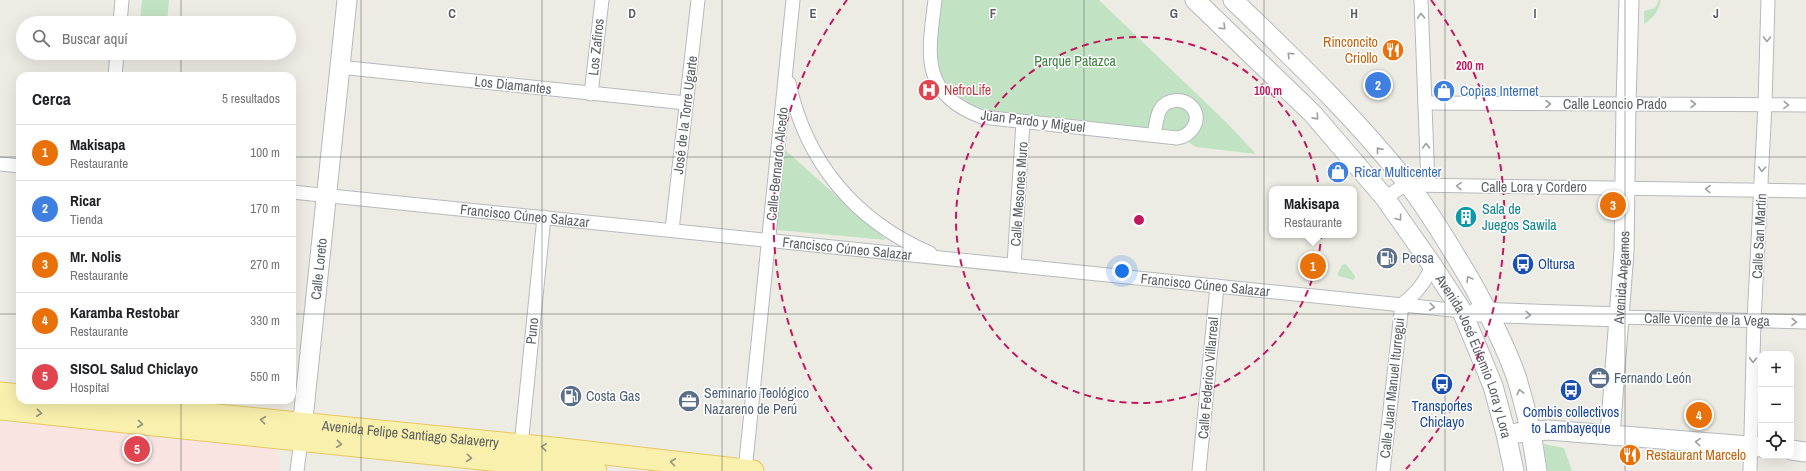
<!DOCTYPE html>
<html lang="es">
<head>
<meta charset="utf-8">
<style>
  :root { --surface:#fff; --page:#f6f6f6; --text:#202124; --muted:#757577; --line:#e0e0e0; --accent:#dc4e3b }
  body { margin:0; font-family:"Archivo Narrow",sans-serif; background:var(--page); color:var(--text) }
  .controls { position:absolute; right:12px; bottom:12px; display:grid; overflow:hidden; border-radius:8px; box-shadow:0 4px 16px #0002 }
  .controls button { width:36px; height:36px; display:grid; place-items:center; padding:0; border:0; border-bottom:1px solid var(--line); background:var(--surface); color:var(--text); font:20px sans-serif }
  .you { position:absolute; left:1122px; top:271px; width:14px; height:14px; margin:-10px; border:3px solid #fff; border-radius:50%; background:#1a73e8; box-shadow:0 0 0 6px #1a73e833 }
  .badge { display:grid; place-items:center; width:26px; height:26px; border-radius:50%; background:var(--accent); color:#fff; font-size:13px; font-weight:700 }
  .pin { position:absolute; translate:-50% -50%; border:2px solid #fff; box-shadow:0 1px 4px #0006 }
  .popup { position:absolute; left:1269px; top:186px; width:88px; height:52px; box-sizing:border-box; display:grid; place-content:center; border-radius:8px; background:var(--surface); filter:drop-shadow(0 1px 3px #0005); font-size:13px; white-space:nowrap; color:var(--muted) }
  .popup b { font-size:15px; color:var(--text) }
  .popup::after { content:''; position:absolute; left:50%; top:100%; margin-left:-8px; border:8px solid transparent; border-top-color:var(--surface) }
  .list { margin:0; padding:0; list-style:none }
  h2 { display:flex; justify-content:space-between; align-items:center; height:52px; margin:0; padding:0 16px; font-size:17px }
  h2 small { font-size:13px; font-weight:400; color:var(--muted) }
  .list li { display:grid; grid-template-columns:26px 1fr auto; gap:12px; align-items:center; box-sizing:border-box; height:56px; padding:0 16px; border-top:1px solid var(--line) }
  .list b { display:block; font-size:15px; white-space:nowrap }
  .list p { margin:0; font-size:13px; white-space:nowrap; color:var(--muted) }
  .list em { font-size:13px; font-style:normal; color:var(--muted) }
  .icon { flex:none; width:22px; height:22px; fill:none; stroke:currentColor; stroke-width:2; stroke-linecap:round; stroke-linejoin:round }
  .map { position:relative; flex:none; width:1806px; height:471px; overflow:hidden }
  .search { position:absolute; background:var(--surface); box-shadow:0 4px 16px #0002; left:16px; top:16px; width:280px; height:44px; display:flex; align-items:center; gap:10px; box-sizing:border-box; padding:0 14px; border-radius:22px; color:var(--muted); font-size:15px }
  .panel { position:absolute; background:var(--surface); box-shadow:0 4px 16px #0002; left:16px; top:72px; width:280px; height:332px; border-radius:12px }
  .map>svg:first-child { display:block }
  .medical { fill:#f9e4e1 }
  .green { fill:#c2e3c3 }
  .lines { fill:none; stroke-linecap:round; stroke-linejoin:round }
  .street-casing { stroke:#b6b9bd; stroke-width:15 }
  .secondary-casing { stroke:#b5b8bd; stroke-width:21 }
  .primary-casing { stroke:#e7c763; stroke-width:23 }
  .street { stroke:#fff; stroke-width:13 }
  .secondary { stroke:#fff; stroke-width:19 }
  .primary { stroke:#f9f0ad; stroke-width:21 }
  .oneway { stroke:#9d9fa1 }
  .oneway2 { stroke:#93927d }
  .grid { fill:none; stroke:#5c5f63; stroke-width:1; stroke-opacity:0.55 }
  .ring { fill:none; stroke:#c2185b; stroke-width:2; stroke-dasharray:7 5 }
  .labels { text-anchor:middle; stroke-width:3; stroke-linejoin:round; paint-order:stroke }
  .food-label { font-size:14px; fill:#c56008; stroke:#fff; text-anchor:end }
  .street-label { font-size:14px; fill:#5c5f63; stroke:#fff }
  .park-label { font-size:14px; fill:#3c8342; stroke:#fff }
  .health-label { font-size:14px; fill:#be3a42; stroke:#fff; text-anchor:start }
  .shop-label { font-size:14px; fill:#366cbe; stroke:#fff; text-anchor:start }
  .culture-label { font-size:14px; fill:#0d838f; stroke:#fff; text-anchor:start }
  .service-label { font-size:14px; fill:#4e5e75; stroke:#fff; text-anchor:start }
  .transit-label { font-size:14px; fill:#164399; stroke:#fff }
  .grid-label { font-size:13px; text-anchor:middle; font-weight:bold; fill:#5c5f63; stroke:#fff; stroke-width:3; stroke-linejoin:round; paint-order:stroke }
  .centre { fill:#c2185b; stroke:#fff; stroke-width:2 }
  .ring-label { font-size:12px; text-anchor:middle; font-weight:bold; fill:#c2185b; stroke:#fff; stroke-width:3; stroke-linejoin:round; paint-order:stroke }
</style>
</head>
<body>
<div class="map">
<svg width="1806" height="471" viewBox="0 0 1806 471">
  <rect width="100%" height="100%" fill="#edece4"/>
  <path class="medical" d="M0 422 264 442 271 446 277 452 281 471H0Z"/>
  <path class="green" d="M142 0H169L167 23H140Z
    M940 0H1099L1228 124 1256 154 1196 147 1173 133 989 114 968 106 954 96 942 78 935 58Z
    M1659 0H1661C1659 11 1653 18 1644 24V11L1655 8Z
    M783 148 886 240 777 230Z
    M1346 264 1355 276 1354 280 1338 276V273L1342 265Z
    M1544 444 1564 448 1572 471H1545L1542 450Z"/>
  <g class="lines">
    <g class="street-casing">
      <g id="street">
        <path d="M935 0C928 55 920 94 982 117L1177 138C1191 136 1203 120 1192 107 1183 97 1166 99 1160 110 1156 117 1156 127 1154 135"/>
        <path d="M1421 0 1428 185"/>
        <path d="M120 23 122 0"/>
        <path d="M339 67 686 103"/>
        <path d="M115 76 117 53"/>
        <path d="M789 83C806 162 855 221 930 253"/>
        <path d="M591 94 602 0"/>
        <path d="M1425 103 1806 105"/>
        <path d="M0 164 20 166"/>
        <path id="s1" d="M292 192 1462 311"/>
        <path d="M1385 198 1400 188 1409 185 1806 191"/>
        <path d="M672 230 698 0"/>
        <path d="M1014 265 1023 122"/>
        <path d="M1402 304C1416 294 1426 282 1432 265"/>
        <path id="s2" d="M1619 317 1806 322"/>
        <path d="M521 446 544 217"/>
        <path d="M297 471 301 440"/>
        <path d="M745 471 793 0"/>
        <path d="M1199 471 1217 286"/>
        <path d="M1383 471 1402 304"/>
        <path d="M1750 471 1754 321 1765 104 1768 0"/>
      </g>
    </g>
    <g class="secondary-casing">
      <g id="secondary">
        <path id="s3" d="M1195 0 1312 113 1385 198 1432 265 1462 311 1493 386 1506 434 1514 471"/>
        <path d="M1233 0C1294 59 1355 117 1408 184 1431 213 1450 247 1469 278 1487 310 1505 344 1517 379 1526 409 1533 440 1537 471"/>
        <path d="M1477 312 1619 317"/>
        <path d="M1517 433 1548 430 1761 447"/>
        <path id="s4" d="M1610 435 1624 252 1626 104 1629 0"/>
        <path id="s5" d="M301 438 347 0"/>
        <path d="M1791 450 1806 452"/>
      </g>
    </g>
    <g class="primary-casing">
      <g id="primary">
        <path d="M0 393 20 395"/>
        <path id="s6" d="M67 400 562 449 753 471"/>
        <path d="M0 409 596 471"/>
      </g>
    </g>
    <use href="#street" class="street"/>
    <use href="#secondary" class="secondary"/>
    <use href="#primary" class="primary"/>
  </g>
  <defs><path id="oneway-chevron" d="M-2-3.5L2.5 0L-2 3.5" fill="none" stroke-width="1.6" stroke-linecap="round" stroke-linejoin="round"/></defs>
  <g class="oneway">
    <use href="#oneway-chevron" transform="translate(1421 16) rotate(-92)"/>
    <use href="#oneway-chevron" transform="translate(1223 27) rotate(44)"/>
    <use href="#oneway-chevron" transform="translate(1767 39) rotate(91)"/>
    <use href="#oneway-chevron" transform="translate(1290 55) rotate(-136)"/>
    <use href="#oneway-chevron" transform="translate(1548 104)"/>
    <use href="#oneway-chevron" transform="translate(1693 104)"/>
    <use href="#oneway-chevron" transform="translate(1786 105) rotate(2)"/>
    <use href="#oneway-chevron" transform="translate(1316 117) rotate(48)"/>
    <use href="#oneway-chevron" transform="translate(1426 146) rotate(-92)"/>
    <use href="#oneway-chevron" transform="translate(1379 150) rotate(-129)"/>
    <use href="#oneway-chevron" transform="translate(1762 169) rotate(93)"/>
    <use href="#oneway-chevron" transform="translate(1459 186) rotate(-178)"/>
    <use href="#oneway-chevron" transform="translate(1708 189) rotate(-179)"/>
    <use href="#oneway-chevron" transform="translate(1399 218) rotate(54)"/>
    <use href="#oneway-chevron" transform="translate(1469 279) rotate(-120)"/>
    <use href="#oneway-chevron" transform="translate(1432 307) rotate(6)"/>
    <use href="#oneway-chevron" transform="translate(1528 315) rotate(2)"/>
    <use href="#oneway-chevron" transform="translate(1794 322) rotate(2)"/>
    <use href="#oneway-chevron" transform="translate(1753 360) rotate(91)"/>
    <use href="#oneway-chevron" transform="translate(1520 392) rotate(-104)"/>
    <use href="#oneway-chevron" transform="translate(1698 442) rotate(-175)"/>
  </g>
  <g class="oneway2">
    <use href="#oneway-chevron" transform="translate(39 413) rotate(6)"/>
    <use href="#oneway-chevron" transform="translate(263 420) rotate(-174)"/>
    <use href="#oneway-chevron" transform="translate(140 424) rotate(6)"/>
    <use href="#oneway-chevron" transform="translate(339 444) rotate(6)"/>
    <use href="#oneway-chevron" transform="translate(544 447) rotate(-175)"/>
    <use href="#oneway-chevron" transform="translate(469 458) rotate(6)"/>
    <use href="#oneway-chevron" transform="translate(673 462) rotate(-173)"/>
  </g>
  <path class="grid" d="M181 0V23M361 0V471M542 0V471M722 0V471M903 0V471M1084 0V471M1264 0V471M1445 0V471M1625 0V471M181 53V76M0 157H20M292 157H1806M0 314H20M292 314H1806M181 400V471"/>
  <g class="ring">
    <circle cx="1139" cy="220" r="183"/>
    <path d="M872 469A365 365 0 0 1 847 0M1431 0A365 365 0 0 1 1406 469"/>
  </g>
  <defs>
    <g id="restaurant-disc" transform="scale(1.15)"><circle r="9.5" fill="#e8710a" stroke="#fff"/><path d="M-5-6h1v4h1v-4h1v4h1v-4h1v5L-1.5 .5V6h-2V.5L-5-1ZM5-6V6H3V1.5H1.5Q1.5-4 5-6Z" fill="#fff"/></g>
    <g id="hospital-disc" transform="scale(1.15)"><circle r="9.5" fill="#e0444e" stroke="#fff"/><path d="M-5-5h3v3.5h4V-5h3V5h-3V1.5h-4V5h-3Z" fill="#fff"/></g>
    <g id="shop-disc" transform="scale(1.15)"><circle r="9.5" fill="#3f7fe0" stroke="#fff"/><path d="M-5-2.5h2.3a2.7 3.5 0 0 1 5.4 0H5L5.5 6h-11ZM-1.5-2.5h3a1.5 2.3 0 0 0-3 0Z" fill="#fff"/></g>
    <g id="building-disc" transform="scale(1.15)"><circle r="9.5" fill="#0f9aa8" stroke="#fff"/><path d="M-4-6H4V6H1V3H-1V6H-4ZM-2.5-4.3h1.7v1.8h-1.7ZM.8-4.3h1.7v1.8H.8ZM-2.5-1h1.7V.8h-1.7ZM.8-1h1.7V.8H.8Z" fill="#fff"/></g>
    <g id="fuel-disc" transform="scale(1.15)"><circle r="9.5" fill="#5c6f8a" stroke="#fff"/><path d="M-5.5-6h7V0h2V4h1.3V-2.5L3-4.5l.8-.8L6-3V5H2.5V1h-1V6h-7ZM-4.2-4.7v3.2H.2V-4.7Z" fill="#fff"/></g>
    <g id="bus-disc" transform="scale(1.15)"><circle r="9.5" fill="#1a4fb4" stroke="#fff"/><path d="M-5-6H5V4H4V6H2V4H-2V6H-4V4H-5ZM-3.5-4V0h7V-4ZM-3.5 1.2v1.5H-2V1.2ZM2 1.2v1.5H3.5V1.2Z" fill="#fff"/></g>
    <g id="office-disc" transform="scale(1.15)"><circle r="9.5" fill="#5c6f8a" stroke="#fff"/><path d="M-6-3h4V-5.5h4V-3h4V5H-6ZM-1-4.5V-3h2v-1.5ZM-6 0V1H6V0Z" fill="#fff"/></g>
  </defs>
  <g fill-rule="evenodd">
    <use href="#restaurant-disc" x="1393" y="50"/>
    <use href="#hospital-disc" x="929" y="90"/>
    <use href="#shop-disc" x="1444" y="91"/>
    <use href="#shop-disc" x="1338" y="172"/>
    <use href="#building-disc" x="1466" y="217"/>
    <use href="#fuel-disc" x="1387" y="258"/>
    <use href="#bus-disc" x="1523" y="264"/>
    <use href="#office-disc" x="1599" y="378"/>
    <use href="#bus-disc" x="1442" y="384"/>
    <use href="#bus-disc" x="1571" y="390"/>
    <use href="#fuel-disc" x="571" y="396"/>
    <use href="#office-disc" x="689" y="401"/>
    <use href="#restaurant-disc" x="1630" y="455"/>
  </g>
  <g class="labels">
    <g class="food-label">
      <text x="1378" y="47">Rinconcito<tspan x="1378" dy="16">Criollo</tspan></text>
      <text x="1646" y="460" text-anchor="start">Restaurant Marcelo</text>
    </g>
    <g class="street-label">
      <text transform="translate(596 47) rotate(-84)" y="5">Los Zafiros</text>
      <text transform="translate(513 85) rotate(6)" y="5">Los Diamantes</text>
      <text x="1615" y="109">Calle Leoncio Prado</text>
      <text transform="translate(685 115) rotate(-83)" y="5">José de la Torre Ugarte</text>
      <text transform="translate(1033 121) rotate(7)" y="5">Juan Pardo y Miguel</text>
      <text transform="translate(777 164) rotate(-84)" y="5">Calle Bernardo Alcedo</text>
      <text x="1534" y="192">Calle Lora y Cordero</text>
      <text transform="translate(1019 194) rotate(-86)" y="5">Calle Mesones Muro</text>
      <text dy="5" stroke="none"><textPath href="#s1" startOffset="234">Francisco Cúneo Salazar</textPath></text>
      <text transform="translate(1759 236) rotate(-87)" y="5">Calle San Martín</text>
      <text dy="5" stroke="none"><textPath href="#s1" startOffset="558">Francisco Cúneo Salazar</textPath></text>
      <text dy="5" stroke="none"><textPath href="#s5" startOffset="170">Calle Loreto</textPath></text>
      <text dy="5" stroke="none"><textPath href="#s4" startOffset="158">Avenida Angamos</textPath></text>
      <text dy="5" stroke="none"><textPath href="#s1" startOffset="918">Francisco Cúneo Salazar</textPath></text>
      <text dy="5" stroke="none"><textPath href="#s2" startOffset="88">Calle Vicente de la Vega</textPath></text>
      <text transform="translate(532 331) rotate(-84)" y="5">Puno</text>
      <text dy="5" stroke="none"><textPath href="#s3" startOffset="458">Avenida José Eufemio Lora y Lora</textPath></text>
      <text transform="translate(1208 378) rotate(-85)" y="5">Calle Federico Villarreal</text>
      <text transform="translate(1392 388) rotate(-84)" y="5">Calle Juan Manuel Iturregui</text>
      <text dy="5" stroke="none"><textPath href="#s6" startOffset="345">Avenida Felipe Santiago Salaverry</textPath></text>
    </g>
    <g class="park-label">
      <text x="1075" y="66">Parque Patazca</text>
    </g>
    <g class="health-label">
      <text x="944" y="95">NefroLife</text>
    </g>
    <g class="shop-label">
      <text x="1460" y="96">Copias Internet</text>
      <text x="1354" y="177">Ricar Multicenter</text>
    </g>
    <g class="culture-label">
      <text x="1482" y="214">Sala de<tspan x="1482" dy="16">Juegos Sawila</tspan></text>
    </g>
    <g class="service-label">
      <text x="1402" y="263">Pecsa</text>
      <text x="1614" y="383">Fernando León</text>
      <text x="704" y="398">Seminario Teológico<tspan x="704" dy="16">Nazareno de Perú</tspan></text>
      <text x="586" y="401">Costa Gas</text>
    </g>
    <g class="transit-label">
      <text x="1538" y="269" text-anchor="start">Oltursa</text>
      <text x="1442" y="411">Transportes<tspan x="1442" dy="16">Chiclayo</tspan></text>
      <text x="1571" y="417">Combis collectivos<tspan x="1571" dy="16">to Lambayeque</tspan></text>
    </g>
  </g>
  <g class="grid-label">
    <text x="452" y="18">C</text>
    <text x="632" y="18">D</text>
    <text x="813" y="18">E</text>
    <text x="993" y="18">F</text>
    <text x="1174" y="18">G</text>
    <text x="1354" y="18">H</text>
    <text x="1535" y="18">I</text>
    <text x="1716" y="18">J</text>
  </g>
  <circle cx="1139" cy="220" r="6" class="centre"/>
  <g class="ring-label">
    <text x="1470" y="70">200 m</text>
    <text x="1268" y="95">100 m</text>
  </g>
</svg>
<div class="controls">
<button>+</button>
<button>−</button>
<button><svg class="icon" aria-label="locate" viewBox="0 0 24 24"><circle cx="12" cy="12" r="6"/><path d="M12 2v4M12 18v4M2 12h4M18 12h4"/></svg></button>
</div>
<div class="you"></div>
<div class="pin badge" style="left:1313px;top:266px;background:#e8710a">1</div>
<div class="popup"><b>Makisapa</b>Restaurante</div>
<div class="pin badge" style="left:1378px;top:85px;background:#3f7fe0">2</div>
<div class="pin badge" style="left:1613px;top:205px;background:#e8710a">3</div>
<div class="pin badge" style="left:1699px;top:415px;background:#e8710a">4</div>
<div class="pin badge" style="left:137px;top:449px;background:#e0444e">5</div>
<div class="search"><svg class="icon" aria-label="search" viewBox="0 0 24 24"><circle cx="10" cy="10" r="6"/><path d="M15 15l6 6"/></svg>Buscar aquí</div>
<section class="panel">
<h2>Cerca<small>5 resultados</small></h2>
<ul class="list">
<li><span class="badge" style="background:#e8710a">1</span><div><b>Makisapa</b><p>Restaurante</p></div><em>100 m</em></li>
<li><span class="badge" style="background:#3f7fe0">2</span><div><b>Ricar</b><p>Tienda</p></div><em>170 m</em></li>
<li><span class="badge" style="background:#e8710a">3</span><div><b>Mr. Nolis</b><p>Restaurante</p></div><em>270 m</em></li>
<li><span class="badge" style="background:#e8710a">4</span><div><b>Karamba Restobar</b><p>Restaurante</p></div><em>330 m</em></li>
<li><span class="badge" style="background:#e0444e">5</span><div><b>SISOL Salud Chiclayo</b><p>Hospital</p></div><em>550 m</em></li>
</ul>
</section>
</div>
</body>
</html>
